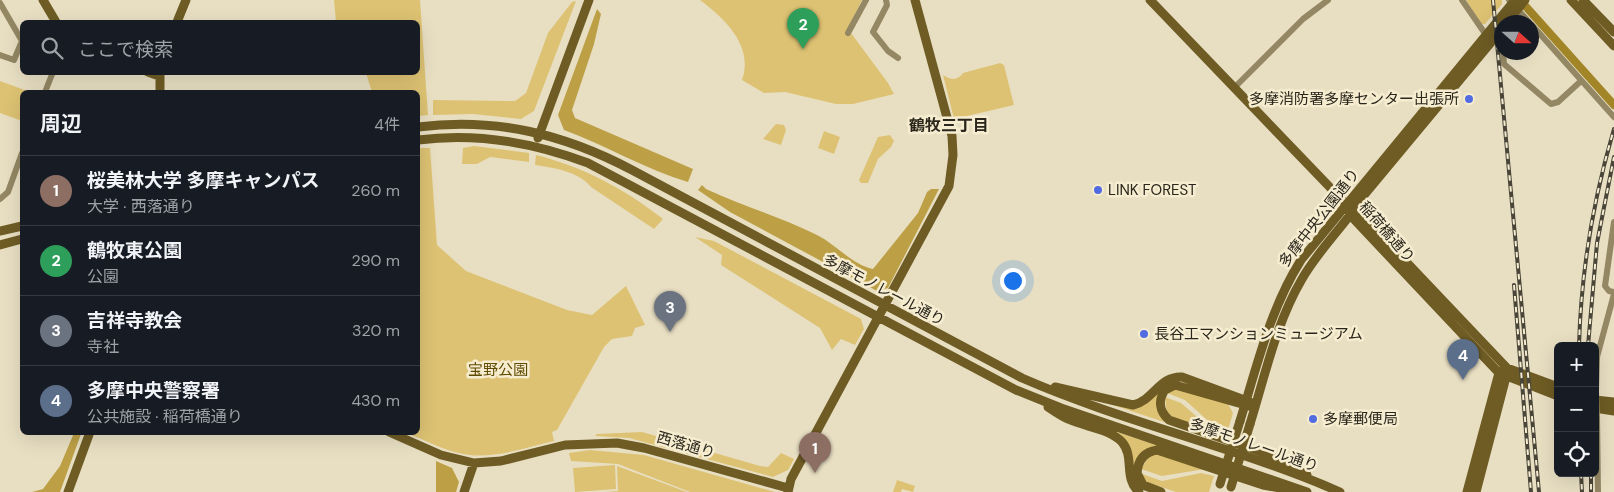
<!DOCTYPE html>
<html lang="ja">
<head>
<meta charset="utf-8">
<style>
  :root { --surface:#171b24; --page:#242831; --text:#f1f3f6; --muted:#9ea1a6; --line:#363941; --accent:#1a73e8 }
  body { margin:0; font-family:"DM Sans","Noto Sans JP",sans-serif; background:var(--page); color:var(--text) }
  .controls { position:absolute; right:15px; bottom:15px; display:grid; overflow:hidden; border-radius:8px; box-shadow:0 5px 20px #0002 }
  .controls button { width:45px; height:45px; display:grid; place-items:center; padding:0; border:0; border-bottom:1px solid var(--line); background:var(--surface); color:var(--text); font:25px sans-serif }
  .compass { position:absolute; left:1494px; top:15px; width:45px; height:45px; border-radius:50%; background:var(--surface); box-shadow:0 5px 20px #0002; rotate:111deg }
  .you { position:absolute; left:1012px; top:280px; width:18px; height:18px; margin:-12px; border:4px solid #fff; border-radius:50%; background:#1a73e8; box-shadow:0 0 0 8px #1a73e833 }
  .badge { display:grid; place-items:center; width:32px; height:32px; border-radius:50%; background:var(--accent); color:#fff; font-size:16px; font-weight:700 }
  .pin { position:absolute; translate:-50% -41px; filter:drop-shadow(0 1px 2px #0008) }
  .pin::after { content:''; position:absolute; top:26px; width:18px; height:15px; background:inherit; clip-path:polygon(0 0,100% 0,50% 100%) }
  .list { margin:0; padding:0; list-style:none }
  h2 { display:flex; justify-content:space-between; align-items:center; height:65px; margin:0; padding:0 20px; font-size:21px }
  h2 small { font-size:16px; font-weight:400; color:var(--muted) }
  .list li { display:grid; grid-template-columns:32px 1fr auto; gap:15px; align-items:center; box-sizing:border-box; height:70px; padding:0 20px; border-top:1px solid var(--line) }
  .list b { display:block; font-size:19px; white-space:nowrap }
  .list p { margin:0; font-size:16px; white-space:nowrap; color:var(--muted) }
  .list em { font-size:16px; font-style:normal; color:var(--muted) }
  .icon { flex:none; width:28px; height:28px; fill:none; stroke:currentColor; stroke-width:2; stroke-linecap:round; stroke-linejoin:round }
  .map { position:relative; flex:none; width:1614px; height:492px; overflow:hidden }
  .search { position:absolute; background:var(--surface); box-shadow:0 5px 20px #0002; left:20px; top:20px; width:400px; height:55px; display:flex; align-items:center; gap:12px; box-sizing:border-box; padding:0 18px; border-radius:8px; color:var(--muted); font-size:19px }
  .panel { position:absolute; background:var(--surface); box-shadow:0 5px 20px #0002; left:20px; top:90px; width:400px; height:345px; border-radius:8px }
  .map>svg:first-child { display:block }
  .green { fill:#ddc273 }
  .forest { fill:#bda046 }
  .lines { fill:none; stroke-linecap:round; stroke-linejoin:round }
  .canal { stroke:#a28526; stroke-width:8 }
  .street { stroke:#938764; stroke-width:6 }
  .secondary { stroke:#6e5c24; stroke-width:9 }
  .rail-casing { stroke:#494538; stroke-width:4 }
  .rail { stroke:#f6ecd0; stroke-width:2; stroke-dasharray:5.5; stroke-linecap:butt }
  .street-bridge { stroke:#938764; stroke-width:6 }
  .secondary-bridge { stroke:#6e5c24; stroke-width:9 }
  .poi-dot { fill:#536be1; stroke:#f6ecd0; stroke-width:2 }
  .labels { text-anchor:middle; stroke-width:5; stroke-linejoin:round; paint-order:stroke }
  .poi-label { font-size:15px; fill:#2a261c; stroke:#f6ecd0; text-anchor:start }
  .street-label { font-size:15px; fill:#2a261c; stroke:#f6ecd0 }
  .park-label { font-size:15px; fill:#5f4b00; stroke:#f6ecd0 }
  .neighbourhood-label { font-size:16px; font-weight:bold; fill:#2a261c; stroke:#f6ecd0 }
</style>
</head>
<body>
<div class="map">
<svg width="1614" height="492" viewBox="0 0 1614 492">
  <rect width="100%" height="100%" fill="#e8dfc3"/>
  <path class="green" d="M334 0H420L428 115 418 116V92H372L366 73 418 72V22H336Z
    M700 0H862L848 29 888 83 894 94 853 104H836L785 92 764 93 742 80C754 46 725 19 700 0Z
    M1466 0H1502V4L1485 24H1481Z
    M576 1 534 111 521 119 473 114 433 115V100L515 101 526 93 548 33 572 2Z
    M1000 63 1004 65 1014 105 954 119 943 75C950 80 957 81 963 73Z
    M0 81 30 92H22V121L0 113Z
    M776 124 784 125 786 130 781 145 763 139Z
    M824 131 840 137 834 154 818 148Z
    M890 135 894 141 891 147 878 159 868 183H861L859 180 878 137Z
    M474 146 529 153V162L490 157 477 164H462L463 148Z
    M421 148H430L437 245 466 271 567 310 592 315 626 286 645 325 635 328 632 336 612 339 604 347 557 430 552 432 554 441C527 447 498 458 470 455 449 453 430 442 411 435V433L418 432V150Z
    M536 155C583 167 625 189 663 219L654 229 591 187C578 171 554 168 535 165Z
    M695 237 714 241 861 319 864 329 855 345 841 339 832 350 820 328 721 265 722 255Z
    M1160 388 1157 408 1167 423 1110 404 1126 407Z
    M1175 388 1228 404 1233 413 1227 433 1215 427 1185 400 1167 393Z
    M1165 397 1181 403 1217 434 1170 417 1167 414Z
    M1111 430 1162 447 1131 467Z
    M642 432 760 466 768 467 781 453 794 459 788 470 773 477 629 438 595 436 597 434Z
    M590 450 644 455 775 492H690L618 464 571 461 569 453Z
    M1159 453 1205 469 1162 476 1141 469 1149 456Z
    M615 465 616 489 575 492 573 468Z
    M617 466 687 492H606L618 491Z
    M1201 473 1214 476 1209 492H1176L1146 482 1142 474 1162 481Z
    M897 480 915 486 913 492 902 489 901 492H893Z"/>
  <path class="forest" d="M597 9 601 14 594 44 572 110 575 118 693 169 688 182C645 169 607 146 564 130L558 115Z
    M702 185 706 189C742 206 782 217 817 235 837 245 851 264 873 269L918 213 927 192 931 189H939L888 288 877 291 730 212 698 190Z
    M74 433 81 434 60 492H32L43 489 60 466Z
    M436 461 452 468 459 482 456 492H436Z"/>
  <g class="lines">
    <path class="canal" d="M1520 0 1614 105"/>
    <path class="street" d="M886 0 887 5 873 32 888 51 898 58
      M1462 0 1486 35
      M1509 0 1529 22
      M0 3 22 41 14 60 0 55
      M1532 25 1614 117
      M848 33 866 0
      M1496 36 1502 41
      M1503 52 1504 64 1551 104 1558 102 1581 81
      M1235 87 1303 19 1328 0
      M45 92 53 72
      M0 199 8 192 22 153
      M1614 222 1605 286 1609 291 1614 292
      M1596 391 1597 357 1614 294
      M1597 418 1598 492"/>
    <path class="secondary" d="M43 0 56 22
      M1150 0 1346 204 1350 215 1499 373 1558 396
      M1571 0 1614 46
      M1583 0 1614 32
      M177 22 186 0
      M1507 22 1525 0
      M148 72 159 76
      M160 72V92
      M418 127C495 117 564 134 632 170L1022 378C1125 423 1237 447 1340 492
      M538 138 589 0
      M418 140C477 132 532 142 588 163L1016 390 1061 408 1307 492
      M1351 206 1354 207 1507 368 1558 387
      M0 231 22 226
      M0 245 22 239
      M1055 387 1133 405C1154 400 1159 376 1182 377L1250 402
      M1595 400 1614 402
      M1249 406 1175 385 1165 390C1158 400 1159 411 1169 420L1273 456 1307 475
      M1048 407C1054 411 1061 416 1068 419 1085 427 1108 428 1122 442 1135 457 1123 478 1139 492
      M1595 408 1614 411
      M1240 421C1257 366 1270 309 1301 260L1515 0
      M1250 424C1265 376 1276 323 1302 279 1315 256 1334 236 1350 215L1354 207 1502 29
      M389 432 441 455 474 463 501 461 565 445 617 443 644 448 788 488
      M68 492 90 432
      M464 492 474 463
      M788 492 791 479 949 186 953 155 952 136 915 0
      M1161 492 1143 485 1137 473C1138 460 1144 452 1157 450L1263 485 1291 490
      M1467 492 1499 373 1503 371
      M1476 492 1507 373"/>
    <g class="rail-casing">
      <path id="rail" d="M1493 0 1539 492
        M1514 285 1531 492
        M1579 346C1581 271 1593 200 1614 129
        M1588 346 1597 243 1614 157
        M1581 473 1582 492
        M1591 473V492"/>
    </g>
    <use href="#rail" class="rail"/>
    <path class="street-bridge" d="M1596 391 1597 418"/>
    <path class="secondary-bridge" d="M1220 484 1240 421
      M1231 487 1250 424"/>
  </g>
  <g class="poi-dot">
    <circle cx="1469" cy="99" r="5"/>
    <circle cx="1098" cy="190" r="5"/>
    <circle cx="1144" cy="334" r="5"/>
    <circle cx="1313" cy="419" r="5"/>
  </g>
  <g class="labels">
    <g class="poi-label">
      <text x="1459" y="104" text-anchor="end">多摩消防署多摩センター出張所</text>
      <text x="1108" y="195">LINK FOREST</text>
      <text x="1154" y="339">長谷工マンションミュージアム</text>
      <text x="1323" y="424">多摩郵便局</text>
    </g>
    <g class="street-label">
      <text transform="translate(1319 218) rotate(-52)" y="5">多摩中央公園通り</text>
      <text transform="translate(1387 232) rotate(49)" y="5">稲荷橋通り</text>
      <text transform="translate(884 290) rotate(28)" y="5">多摩モノレール通り</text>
      <text transform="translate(686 445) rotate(16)" y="5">西落通り</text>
      <text transform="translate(1254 445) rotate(19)" y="5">多摩モノレール通り</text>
    </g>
    <g class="park-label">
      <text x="498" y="375">宝野公園</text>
    </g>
    <g class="neighbourhood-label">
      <text x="949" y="131">鶴牧三丁目</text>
    </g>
  </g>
</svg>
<div class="controls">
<button>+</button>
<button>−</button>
<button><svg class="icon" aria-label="locate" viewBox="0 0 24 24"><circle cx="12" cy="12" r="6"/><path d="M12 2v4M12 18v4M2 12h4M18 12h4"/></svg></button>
</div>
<svg class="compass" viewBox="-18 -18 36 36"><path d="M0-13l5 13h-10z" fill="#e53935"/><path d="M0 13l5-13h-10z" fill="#9ea1a6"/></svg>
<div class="you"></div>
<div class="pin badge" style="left:815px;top:473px;background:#8d6e63">1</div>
<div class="pin badge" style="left:803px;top:49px;background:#2e9e5b">2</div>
<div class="pin badge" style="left:670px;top:332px;background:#6b7280">3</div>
<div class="pin badge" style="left:1463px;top:380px;background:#5c6f8a">4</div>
<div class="search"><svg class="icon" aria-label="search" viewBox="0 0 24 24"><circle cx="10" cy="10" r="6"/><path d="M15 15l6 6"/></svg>ここで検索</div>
<section class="panel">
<h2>周辺<small>4件</small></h2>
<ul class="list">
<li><span class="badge" style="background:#8d6e63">1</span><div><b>桜美林大学 多摩キャンパス</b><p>大学 · 西落通り</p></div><em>260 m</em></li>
<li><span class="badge" style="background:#2e9e5b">2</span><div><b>鶴牧東公園</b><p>公園</p></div><em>290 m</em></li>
<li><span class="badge" style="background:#6b7280">3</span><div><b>吉祥寺教会</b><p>寺社</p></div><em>320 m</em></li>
<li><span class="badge" style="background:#5c6f8a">4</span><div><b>多摩中央警察署</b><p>公共施設 · 稲荷橋通り</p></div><em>430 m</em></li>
</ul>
</section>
</div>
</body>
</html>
